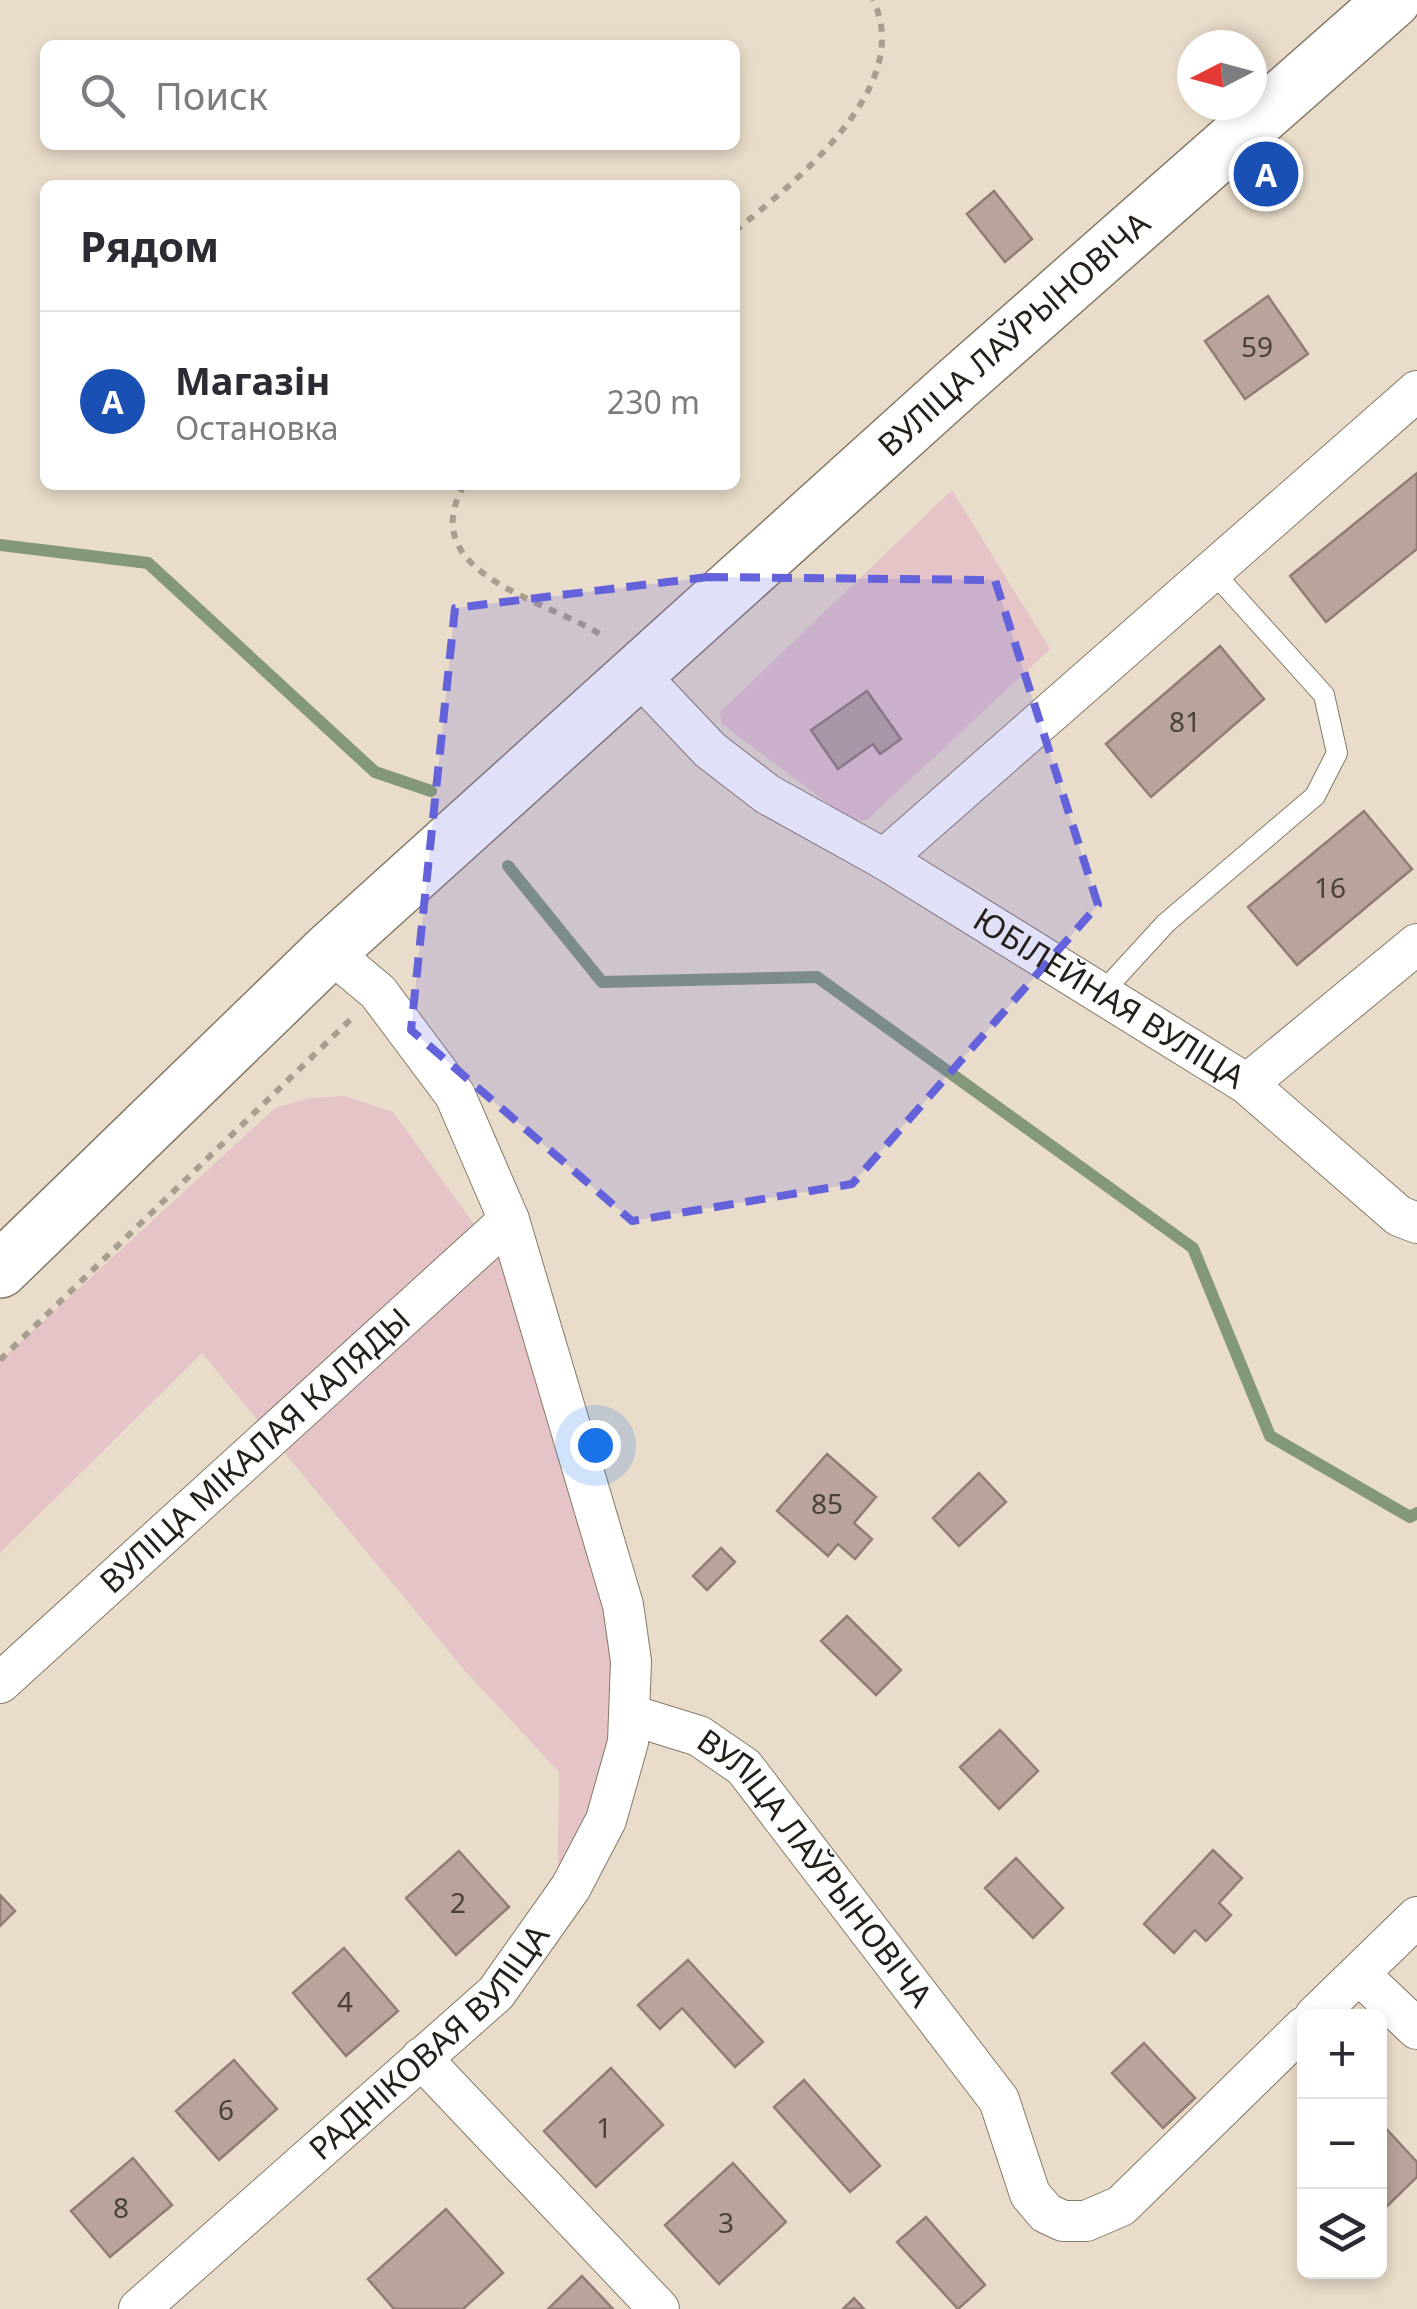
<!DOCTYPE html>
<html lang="ru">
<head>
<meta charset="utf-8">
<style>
  :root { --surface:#fff; --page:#f7f7f7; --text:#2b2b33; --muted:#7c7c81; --line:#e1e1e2; --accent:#6462db }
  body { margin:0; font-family:"Noto Sans",sans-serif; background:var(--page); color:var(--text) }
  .controls { position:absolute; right:30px; bottom:30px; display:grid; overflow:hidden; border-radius:15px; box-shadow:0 5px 15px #0003 }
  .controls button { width:90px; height:90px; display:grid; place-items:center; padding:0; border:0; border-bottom:2px solid var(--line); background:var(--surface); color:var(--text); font:50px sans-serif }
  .compass { position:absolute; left:1177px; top:30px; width:90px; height:90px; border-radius:50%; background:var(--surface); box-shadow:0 5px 15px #0003; rotate:264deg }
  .you { position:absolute; left:595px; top:1445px; width:35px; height:35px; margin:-25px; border:8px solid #fff; border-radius:50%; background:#1a73e8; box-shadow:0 0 0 15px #1a73e833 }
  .badge { display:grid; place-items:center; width:65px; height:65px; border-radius:50%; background:var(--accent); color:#fff; font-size:32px; font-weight:700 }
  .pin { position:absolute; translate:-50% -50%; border:5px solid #fff; box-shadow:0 2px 10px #0006 }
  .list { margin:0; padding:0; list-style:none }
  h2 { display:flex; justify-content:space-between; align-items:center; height:130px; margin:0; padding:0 40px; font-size:42px }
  h2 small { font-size:32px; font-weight:400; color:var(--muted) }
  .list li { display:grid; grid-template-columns:65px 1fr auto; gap:30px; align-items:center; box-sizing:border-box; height:180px; padding:0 40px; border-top:2px solid var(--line) }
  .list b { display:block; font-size:38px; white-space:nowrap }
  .list p { margin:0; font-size:32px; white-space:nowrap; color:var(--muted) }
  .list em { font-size:32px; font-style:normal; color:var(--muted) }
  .icon { flex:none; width:55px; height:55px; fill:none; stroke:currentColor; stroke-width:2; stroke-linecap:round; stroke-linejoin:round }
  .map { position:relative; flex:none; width:1417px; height:2309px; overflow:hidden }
  .search { position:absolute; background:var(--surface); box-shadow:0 5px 15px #0003; left:40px; top:40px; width:700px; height:110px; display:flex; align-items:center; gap:25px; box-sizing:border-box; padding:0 35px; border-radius:15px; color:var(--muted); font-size:38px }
  .panel { position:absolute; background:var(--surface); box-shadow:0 5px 15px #0003; left:40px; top:180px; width:700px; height:310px; border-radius:15px }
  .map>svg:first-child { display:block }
  .green { fill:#e4c4c6 }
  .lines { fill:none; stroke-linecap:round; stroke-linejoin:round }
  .stream { stroke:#83977a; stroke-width:12 }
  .building { fill:#b9a39a; stroke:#917c74; stroke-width:2.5 }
  .service-casing { stroke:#857968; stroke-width:22 }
  .minor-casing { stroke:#857968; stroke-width:42 }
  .secondary-casing { stroke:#857968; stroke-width:58 }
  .path { stroke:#a89d8f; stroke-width:6; stroke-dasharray:8 8; stroke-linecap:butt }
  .service { stroke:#fff; stroke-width:20 }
  .minor { stroke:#fff; stroke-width:40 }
  .secondary { stroke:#fff; stroke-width:55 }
  .marked { fill:#6462db; fill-opacity:0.2; stroke:#6462db; stroke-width:8; stroke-dasharray:20 12; stroke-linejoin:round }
  .labels { text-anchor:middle; stroke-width:8; stroke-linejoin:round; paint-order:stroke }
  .number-label { font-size:28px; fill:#4a413a }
  .street-label { font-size:32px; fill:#25201a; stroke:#fff }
</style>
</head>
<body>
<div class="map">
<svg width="1417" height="2309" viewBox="0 0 1417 2309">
  <rect width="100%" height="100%" fill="#eadcca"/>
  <path class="green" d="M952 490 1050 649 867 820 851 821 722 724 720 712Z
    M345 1096 393 1112 512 1277 617 1641 625 1703 557 1918 559 1772 466 1672 202 1353 0 1553V1361L275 1108 311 1098Z"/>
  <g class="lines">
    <path class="stream" d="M0 545 148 563 375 772 431 791
      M508 866 602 982 817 977 1193 1248 1270 1436 1410 1517 1417 1513"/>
  </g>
  <path class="building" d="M994 191 1032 239 1005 262 967 214Z
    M1268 296 1308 354 1245 399 1205 341Z
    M1417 473V549L1326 622 1290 576Z
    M1220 646 1264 699 1151 797 1106 744Z
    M867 691 901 739 880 754 873 744 838 769 811 730Z
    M1364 811 1412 869 1297 965 1248 907Z
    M827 1454 876 1497 854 1523 872 1539 855 1559 838 1544 828 1556 777 1511Z
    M979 1473 1006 1502 959 1546 933 1518Z
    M721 1548 735 1562 707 1590 693 1576Z
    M847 1616 901 1670 876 1695 821 1641Z
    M1000 1730 1038 1771 999 1809 960 1767Z
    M1213 1850 1242 1878 1219 1903 1231 1915 1206 1941 1195 1930 1174 1953 1144 1924Z
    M459 1851 509 1907 456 1955 406 1898Z
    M1016 1858 1063 1908 1033 1938 985 1888Z
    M0 1895 15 1911 0 1926Z
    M344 1948 398 2011 346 2056 293 1993Z
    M688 1960 763 2042 735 2067 682 2008 660 2029 638 2005Z
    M1144 2043 1195 2098 1163 2128 1112 2073Z
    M234 2060 277 2109 219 2160 176 2111Z
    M611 2068 663 2125 596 2187 544 2131Z
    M804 2080 880 2166 850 2192 774 2107Z
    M1380 2122 1417 2162V2177L1380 2213Z
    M133 2158 172 2205 110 2257 71 2211Z
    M733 2163 786 2222 719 2284 665 2225Z
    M446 2209 503 2273 463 2309H394L368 2279Z
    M926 2217 985 2285 958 2309 897 2242Z
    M582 2276 613 2309H548Z
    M854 2298 864 2309H843Z"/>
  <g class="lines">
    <g class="service-casing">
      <path id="service" d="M1099 996 1166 923 1315 796 1337 753 1324 695 1214 573"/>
    </g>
    <g class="minor-casing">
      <g id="minor">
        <path id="s1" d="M638 674 710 750 767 794 884 859 1247 1084 1417 944"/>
        <path d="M884 859 1417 391"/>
        <path d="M1247 1084 1399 1216 1417 1223"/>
        <path id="s2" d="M0 1683 509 1220"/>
        <path id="s3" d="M631 1715 699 1736 744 1767 999 2100 1030 2194 1046 2213 1063 2221H1086L1121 2206 1304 2027"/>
        <path d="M1359 1974 1417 2029"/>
        <path d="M1315 2016 1417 1917"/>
        <path d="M421 2058 659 2309"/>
        <path id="s4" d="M139 2309 496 1993 571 1887 606 1820 628 1742 631 1661 623 1605 509 1220 455 1095 378 992 329 951"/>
      </g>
    </g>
    <g class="secondary-casing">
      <g id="secondary">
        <path id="s5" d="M0 1270 329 951 957 384 1393 0"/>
      </g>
    </g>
    <path class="path" d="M735 231C794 183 916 87 873 0
      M464 485C412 576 553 601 604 637
      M0 1360 351 1019"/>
    <use href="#service" class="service"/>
    <use href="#minor" class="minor"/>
    <use href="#secondary" class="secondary"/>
  </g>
  <path class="marked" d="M708 577 995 580 1098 905 852 1184 632 1221 411 1030 455 608Z"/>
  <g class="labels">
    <g class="number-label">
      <text x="1257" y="357">59</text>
      <text x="1185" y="732">81</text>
      <text x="1330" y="898">16</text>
      <text x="827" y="1514">85</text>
      <text x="458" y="1913">2</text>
      <text x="345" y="2012">4</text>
      <text x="226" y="2120">6</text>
      <text x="604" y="2138">1</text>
      <text x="121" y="2218">8</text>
      <text x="726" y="2233">3</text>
    </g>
    <g class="street-label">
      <text dy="11" stroke="none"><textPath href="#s5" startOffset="1380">ВУЛІЦА ЛАЎРЫНОВІЧА</textPath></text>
      <text dy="11" stroke="none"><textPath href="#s1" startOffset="575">ЮБІЛЕЙНАЯ ВУЛІЦА</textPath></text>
      <text dy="11" stroke="none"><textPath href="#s2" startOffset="345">ВУЛІЦА МІКАЛАЯ КАЛЯДЫ</textPath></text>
      <text dy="11" stroke="none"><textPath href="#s3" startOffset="248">ВУЛІЦА ЛАЎРЫНОВІЧА</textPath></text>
      <text dy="11" stroke="none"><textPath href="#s4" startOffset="395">РАДНІКОВАЯ ВУЛІЦА</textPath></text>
    </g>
  </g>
</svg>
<div class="controls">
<button>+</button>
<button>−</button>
<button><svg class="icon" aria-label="layers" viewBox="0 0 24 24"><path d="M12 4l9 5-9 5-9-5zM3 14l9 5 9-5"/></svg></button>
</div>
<svg class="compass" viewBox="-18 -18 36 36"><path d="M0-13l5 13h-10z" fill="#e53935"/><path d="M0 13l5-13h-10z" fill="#7c7c81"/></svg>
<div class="you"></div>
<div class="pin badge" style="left:1266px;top:174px;background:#1a4fb4">A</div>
<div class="search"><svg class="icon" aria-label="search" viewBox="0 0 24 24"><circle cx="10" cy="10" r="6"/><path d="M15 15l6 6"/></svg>Поиск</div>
<section class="panel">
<h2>Рядом<small></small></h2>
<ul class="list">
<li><span class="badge" style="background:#1a4fb4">A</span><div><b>Магазін</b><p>Остановка</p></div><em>230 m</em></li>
</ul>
</section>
</div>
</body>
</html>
